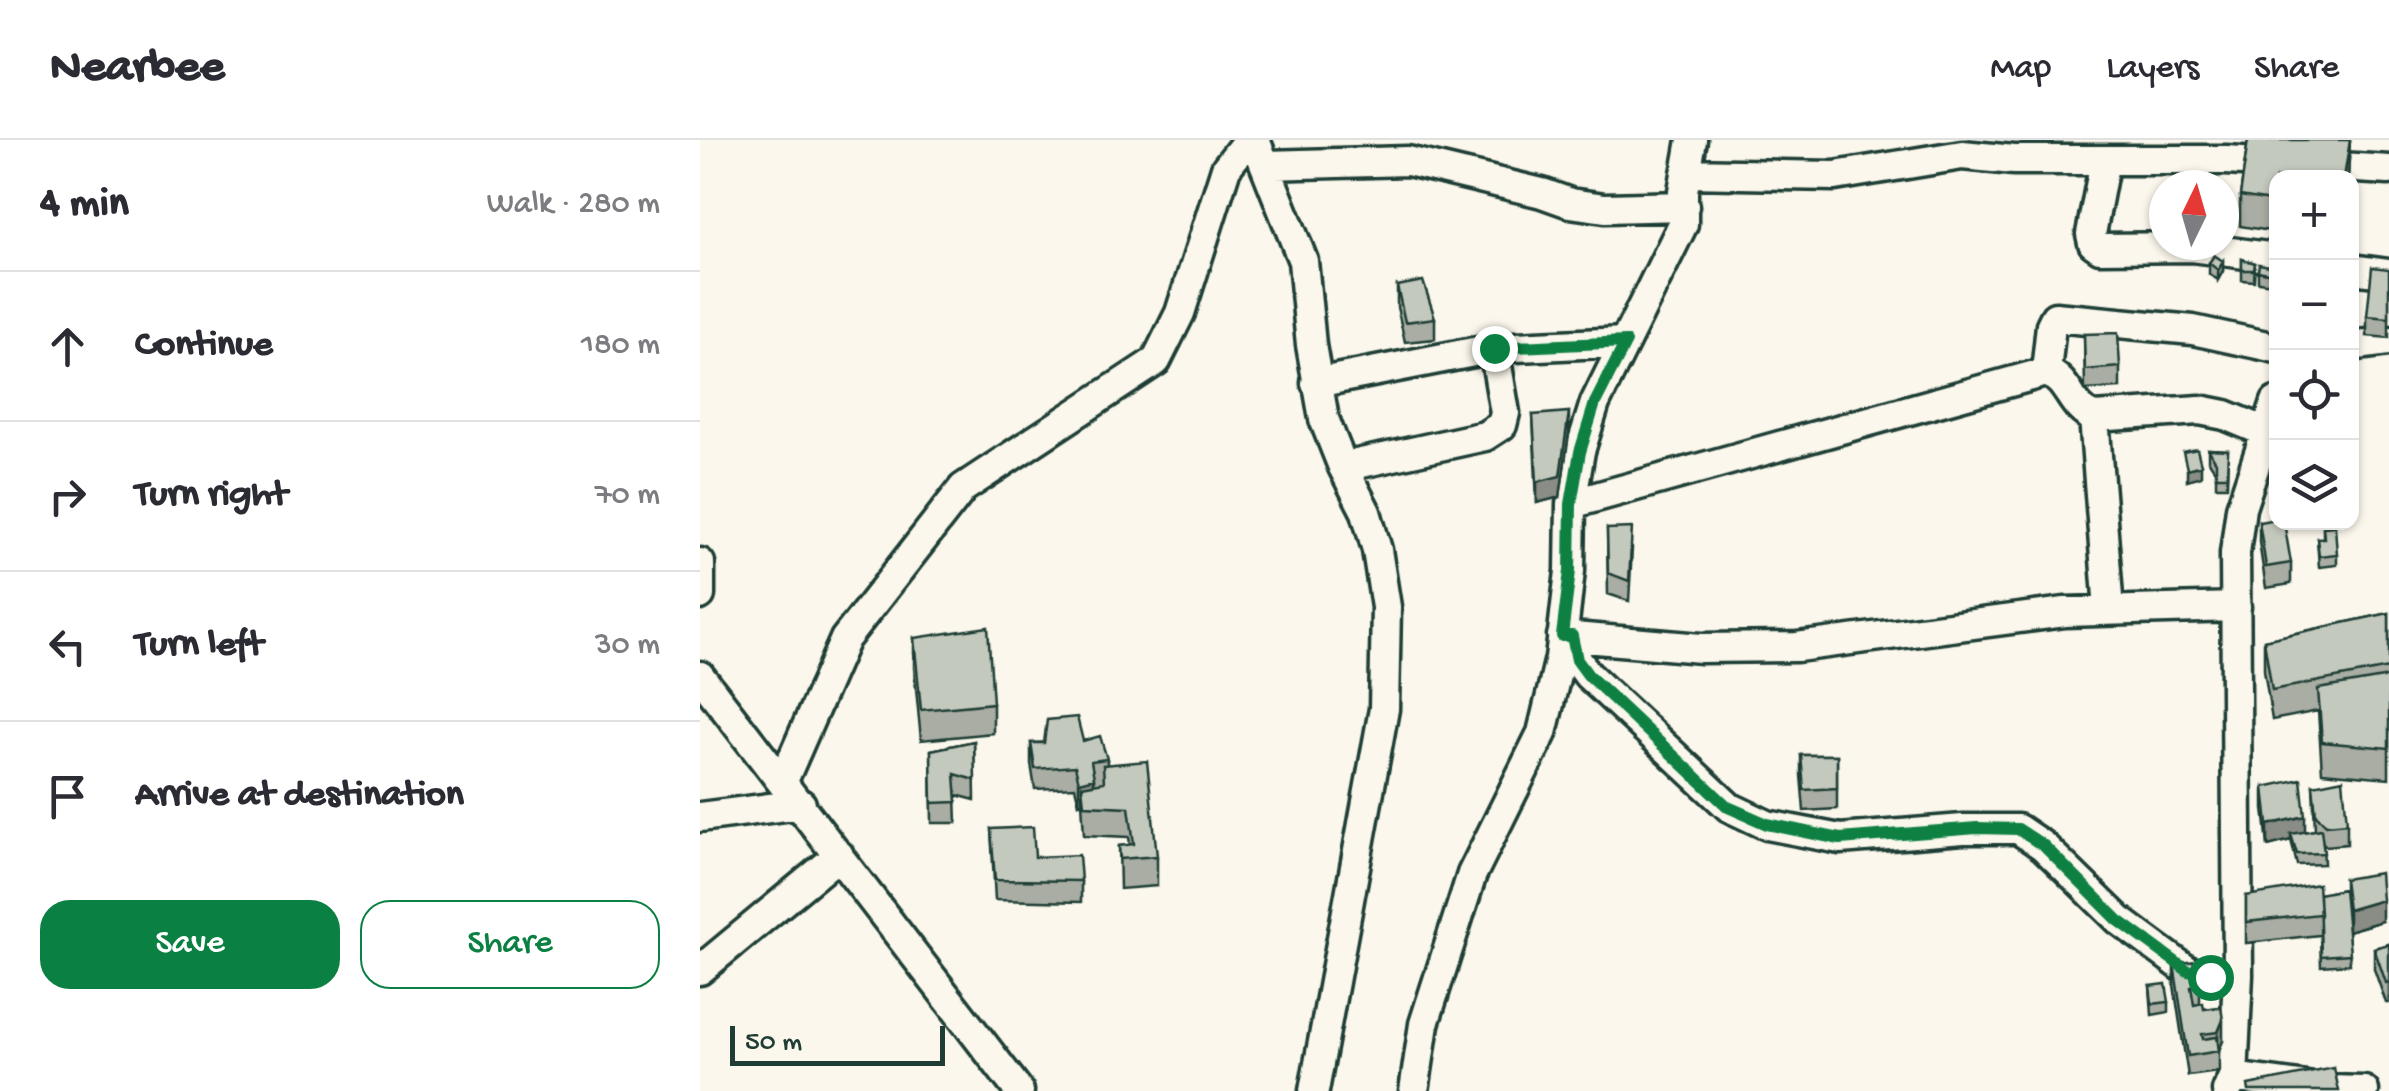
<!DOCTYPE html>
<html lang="en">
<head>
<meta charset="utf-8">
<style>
  :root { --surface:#fff; --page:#f7f7f7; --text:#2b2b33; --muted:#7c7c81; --line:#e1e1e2; --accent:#0b8043 }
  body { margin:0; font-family:"Gochi Hand",sans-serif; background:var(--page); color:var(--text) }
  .controls { position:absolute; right:30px; top:30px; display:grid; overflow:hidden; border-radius:20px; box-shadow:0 2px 8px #0004 }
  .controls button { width:90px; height:90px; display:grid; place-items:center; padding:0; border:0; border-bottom:2px solid var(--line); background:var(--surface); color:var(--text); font:50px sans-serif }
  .compass { position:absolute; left:1449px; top:30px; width:90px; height:90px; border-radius:50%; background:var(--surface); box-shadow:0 2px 8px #0004; rotate:5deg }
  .scale { position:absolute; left:30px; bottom:25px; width:215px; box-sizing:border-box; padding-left:10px; border:5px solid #1f3d34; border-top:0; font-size:28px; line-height:35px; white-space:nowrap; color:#1f3d34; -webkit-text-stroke:8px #fbf7ec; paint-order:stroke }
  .stop { position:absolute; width:30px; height:30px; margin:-22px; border:8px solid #0b8043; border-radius:50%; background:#fff }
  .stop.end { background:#0b8043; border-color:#fff; box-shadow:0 2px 10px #0008 }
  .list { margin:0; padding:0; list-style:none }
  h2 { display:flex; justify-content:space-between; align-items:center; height:130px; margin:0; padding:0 40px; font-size:42px }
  h2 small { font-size:32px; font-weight:400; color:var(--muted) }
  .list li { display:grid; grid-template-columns:65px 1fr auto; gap:30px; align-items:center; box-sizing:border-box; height:150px; padding:0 40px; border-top:2px solid var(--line) }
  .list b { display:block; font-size:38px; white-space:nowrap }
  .list em { font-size:32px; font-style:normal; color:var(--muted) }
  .actions { display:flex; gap:20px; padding:30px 40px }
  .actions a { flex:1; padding:22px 0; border:2px solid var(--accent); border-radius:30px; text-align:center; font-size:35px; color:var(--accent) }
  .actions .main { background:var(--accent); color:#fff }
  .icon { flex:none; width:55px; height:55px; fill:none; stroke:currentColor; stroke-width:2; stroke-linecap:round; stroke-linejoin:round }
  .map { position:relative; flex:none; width:1689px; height:951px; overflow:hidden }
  header { display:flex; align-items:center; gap:60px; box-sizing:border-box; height:140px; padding:0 50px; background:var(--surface); border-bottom:2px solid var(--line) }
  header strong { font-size:48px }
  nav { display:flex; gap:55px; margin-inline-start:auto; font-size:35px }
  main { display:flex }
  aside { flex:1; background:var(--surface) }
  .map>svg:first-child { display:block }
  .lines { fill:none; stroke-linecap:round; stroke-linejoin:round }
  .minor-casing { stroke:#1f3d34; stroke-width:35 }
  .minor { stroke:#fbf7ec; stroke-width:28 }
  .wall { fill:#a9ada3; stroke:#1f3d34; stroke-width:2.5 }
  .shaded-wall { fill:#898d85; stroke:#1f3d34; stroke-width:2.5 }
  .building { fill:#c4c9be; stroke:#1f3d34; stroke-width:2.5 }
  .route { stroke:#0b8043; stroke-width:12 }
</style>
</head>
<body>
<header>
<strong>Nearbee</strong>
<nav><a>Map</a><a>Layers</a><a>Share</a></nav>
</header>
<main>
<aside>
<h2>4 min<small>Walk · 280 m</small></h2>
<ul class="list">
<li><svg class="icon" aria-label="ahead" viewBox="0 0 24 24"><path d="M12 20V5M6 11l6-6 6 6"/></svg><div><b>Continue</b></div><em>180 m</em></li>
<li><svg class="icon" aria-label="right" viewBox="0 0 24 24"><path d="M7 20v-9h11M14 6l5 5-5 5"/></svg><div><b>Turn right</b></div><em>70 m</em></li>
<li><svg class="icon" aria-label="left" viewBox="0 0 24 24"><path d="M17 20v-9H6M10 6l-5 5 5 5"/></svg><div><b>Turn left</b></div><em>30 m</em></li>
<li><svg class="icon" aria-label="arrive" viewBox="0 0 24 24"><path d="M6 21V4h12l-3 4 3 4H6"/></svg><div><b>Arrive at destination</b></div></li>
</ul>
<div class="actions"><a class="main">Save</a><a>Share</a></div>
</aside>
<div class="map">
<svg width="1689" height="951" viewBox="0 0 1689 951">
  <rect width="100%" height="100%" fill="#fbf7ec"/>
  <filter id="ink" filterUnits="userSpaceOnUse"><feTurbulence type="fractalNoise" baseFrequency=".01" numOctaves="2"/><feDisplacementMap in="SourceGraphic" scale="20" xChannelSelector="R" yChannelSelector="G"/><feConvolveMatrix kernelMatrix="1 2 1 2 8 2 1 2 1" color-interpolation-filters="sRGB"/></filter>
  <g filter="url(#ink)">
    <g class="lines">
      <g class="minor-casing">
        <path id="minor" d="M555 0 603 121 611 205 624 279 643 327 666 372 677 410 686 467 684 569 614 951
          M1405 20 1391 94 1393 103 1400 108 1492 107 1576 118
          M566 25 708 21 842 53 870 63 905 68 984 66
          M986 33 1135 36 1262 15 1314 20H1526L1689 30
          M1652 129 1689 134
          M1652 206 1689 201
          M1346 232 1351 185 1355 177 1493 190 1576 208
          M616 243 794 208 925 202
          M1394 277 1409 470
          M643 327 785 296 802 285 805 273 794 208
          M871 364 1346 232C1370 240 1370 269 1394 277L1500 270 1525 275 1566 292
          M0 423V455
          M862 496 1001 508 1097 507 1365 472 1536 467
          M872 497 877 520 888 535 1029 667 1067 685 1140 699 1263 689H1318L1343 706 1419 780 1488 831 1510 837 1538 835
          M0 536 319 951
          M83 641 145 499 263 348 456 221 480 173 526 28 548 0
          M0 677 101 664
          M0 830 139 715
          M1533 937 1629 950 1664 951
          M714 951 724 884 772 734 842 593 860 518 870 431 871 364 880 311 895 263 983 84V51L992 0
          M1527 951 1533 937 1538 835 1535 413 1541 368 1576 262"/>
      </g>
      <use href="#minor" class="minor"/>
    </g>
    <path class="wall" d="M1548 0H1650L1648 38H1576V92L1540 86V56Z
      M1542 119 1555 123 1554 141 1542 140Z
      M1509 123 1523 131 1518 140 1509 134Z
      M1689 129V198L1667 196V176Z
      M1558 131 1573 134V144L1558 142Z
      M697 146 735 178V199L705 202 697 167Z
      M1384 194 1420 227V248L1385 250Z
      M833 275 869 293 860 357 837 363Z
      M1508 309 1528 310 1527 346H1516V332L1508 320Z
      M1559 382 1591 423V444L1566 448 1559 402Z
      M1623 387 1637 414V425L1619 427 1617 398H1623Z
      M907 389 932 408 929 461 908 454Z
      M1689 473V638L1622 632 1618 571 1572 580 1564 530V500Z
      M214 498 293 563V593L221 600 214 528Z
      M274 601 275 660 256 655 257 683H232L231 610Z
      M383 601 407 619V625L457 716V746L420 749 419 706 430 705 429 697 384 695 382 662 379 663 375 647 335 649 331 624V603Z
      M1101 615H1137V669L1104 671 1101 635Z
      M1613 645 1647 683V704L1626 706 1623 703 1624 724 1597 725 1591 700 1568 706 1564 668V647L1605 692 1615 690Z
      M291 689 335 717 381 741V762L295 760Z
      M1644 739 1682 781 1648 791 1650 824 1621 826 1620 795 1546 803V756L1619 754 1644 749Z
      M1689 804V863H1686L1674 829V808Z
      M1474 824 1500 845V864L1504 869 1521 867 1523 901 1519 910V932L1488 936 1474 845Z
      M1450 846 1469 862V872L1452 875Z"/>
    <path class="shaded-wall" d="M1650 0 1648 38H1644Z
      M1523 121V131L1518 140V130Z
      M869 272V293L860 357 837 363V342Z
      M1501 325V336L1487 340V329Z
      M394 638V659L382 646V662L379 663V642Z
      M1605 676V696L1591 694V700L1568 706V685Z
      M1682 760V781L1648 791V770Z
      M1523 880V901L1518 912V892Z"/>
    <path class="building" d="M1548 0H1650L1644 38H1576V62L1540 56Z
      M1514 115 1523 121 1518 130 1509 123Z
      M1542 119 1555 123 1554 130H1542Z
      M1559 124 1570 126 1573 134 1558 131Z
      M1672 127 1689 129V178L1667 176Z
      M723 141 735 178 705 182 697 146Z
      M1418 193 1420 227 1385 230 1384 194Z
      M869 272 860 336 837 342 833 275Z
      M1497 309 1501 325 1487 329 1483 312Z
      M1508 309 1528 310 1527 336H1516V322Z
      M1576 379V382H1584L1591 423 1566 427 1559 382Z
      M1635 386 1637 414 1619 416 1617 398H1624L1623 387Z
      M932 388 929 441 908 433 907 389Z
      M1689 473V528L1572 550 1564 500Z
      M288 487 293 563 221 570 214 498Z
      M1689 537V608L1622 602 1618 549Z
      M377 577 383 601 400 596 407 619 391 621 394 638 379 642 375 626 335 629 331 603H344L347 580Z
      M274 601 275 640 255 634 257 662 232 663 231 610Z
      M1101 615H1137V648L1104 650Z
      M447 621 457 716 420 719 419 706 434 704 429 667 384 665 382 646 404 642 403 625Z
      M1601 639 1605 676 1568 685 1564 647Z
      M1643 639 1647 683 1626 685 1616 675 1613 645Z
      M333 687 335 717 379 715 381 741 295 740 291 689Z
      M1621 689 1624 713 1597 714 1591 694Z
      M1680 733 1682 760 1648 770 1644 739Z
      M1618 744 1620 774 1546 782V756Z
      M1644 749 1650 814 1621 816 1619 754Z
      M1689 804V842L1686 843 1674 808Z
      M1496 821 1500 845 1491 847 1494 865 1503 863 1504 869 1521 867 1523 880 1518 892 1502 894 1503 899 1517 897 1519 911 1488 916 1474 824Z
      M1466 844 1469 862 1452 864 1450 846Z
      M1634 928 1639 951H1549L1548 945Z"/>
  </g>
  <g class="lines" filter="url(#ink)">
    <path class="route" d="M794 208 926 202 895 263 880 312 871 364 870 431 862 496H872L877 520 888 535 1028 667 1067 684 1140 699 1277 688 1318 689 1344 706 1418 780 1488 831 1510 837"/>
  </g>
</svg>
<div class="controls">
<button>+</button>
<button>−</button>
<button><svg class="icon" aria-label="locate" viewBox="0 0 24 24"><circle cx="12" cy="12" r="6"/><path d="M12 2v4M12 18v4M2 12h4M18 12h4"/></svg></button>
<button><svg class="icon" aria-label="layers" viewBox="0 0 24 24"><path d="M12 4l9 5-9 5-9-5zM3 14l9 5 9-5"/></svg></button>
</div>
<svg class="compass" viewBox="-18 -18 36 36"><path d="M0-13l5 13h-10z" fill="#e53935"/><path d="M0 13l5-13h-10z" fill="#7c7c81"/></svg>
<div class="scale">50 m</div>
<div class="stop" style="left:1510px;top:837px"></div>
<div class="stop end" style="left:794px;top:208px"></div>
</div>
</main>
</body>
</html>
